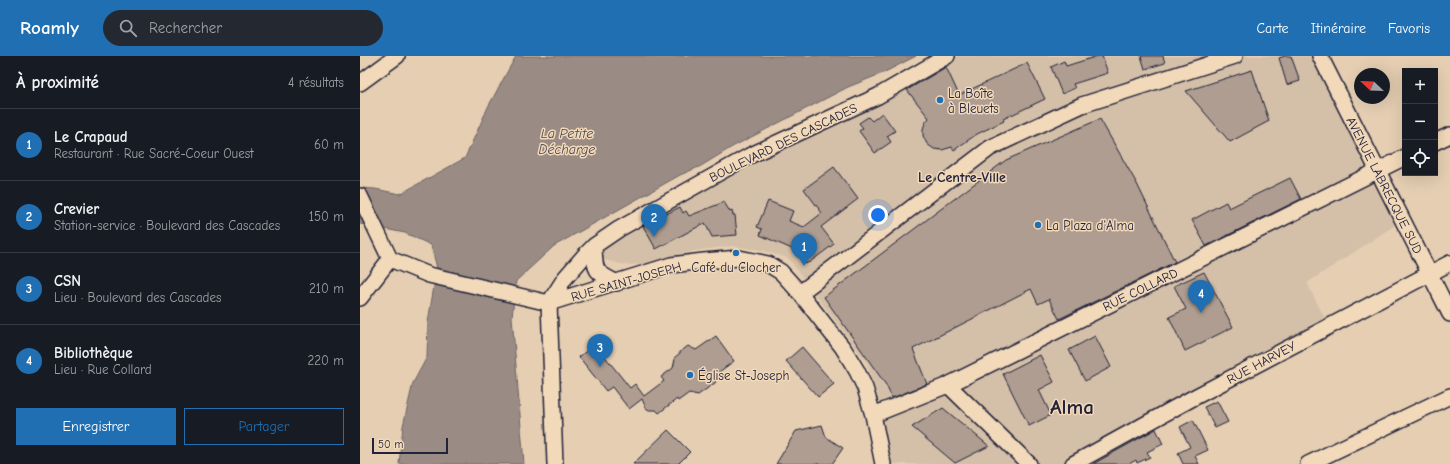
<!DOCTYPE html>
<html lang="fr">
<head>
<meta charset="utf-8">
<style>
  :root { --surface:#171b24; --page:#242831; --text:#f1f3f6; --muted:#9ea1a6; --line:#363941; --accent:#1f6fb2 }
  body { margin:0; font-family:"Comic Neue",sans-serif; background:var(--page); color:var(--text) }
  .controls { position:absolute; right:12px; top:12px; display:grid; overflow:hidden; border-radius:0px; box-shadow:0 4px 16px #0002 }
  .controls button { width:36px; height:36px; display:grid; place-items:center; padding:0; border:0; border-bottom:1px solid var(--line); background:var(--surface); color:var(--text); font:20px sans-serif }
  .compass { position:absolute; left:994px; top:12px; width:36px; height:36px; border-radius:50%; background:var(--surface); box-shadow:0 4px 16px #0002; rotate:293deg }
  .scale { position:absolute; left:12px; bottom:10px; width:76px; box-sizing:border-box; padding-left:4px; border:2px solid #22223b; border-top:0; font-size:11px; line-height:14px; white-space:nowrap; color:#22223b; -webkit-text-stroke:3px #f1d9b9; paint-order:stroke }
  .you { position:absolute; left:518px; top:159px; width:14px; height:14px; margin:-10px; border:3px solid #fff; border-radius:50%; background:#1a73e8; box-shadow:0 0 0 6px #1a73e833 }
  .badge { display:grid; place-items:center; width:26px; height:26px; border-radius:50%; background:var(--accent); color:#fff; font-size:13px; font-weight:700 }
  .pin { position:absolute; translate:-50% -33px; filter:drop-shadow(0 1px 2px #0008) }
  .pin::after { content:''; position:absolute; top:21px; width:14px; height:12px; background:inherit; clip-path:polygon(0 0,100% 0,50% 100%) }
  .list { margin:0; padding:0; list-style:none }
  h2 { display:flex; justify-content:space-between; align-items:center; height:52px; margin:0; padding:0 16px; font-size:17px }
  h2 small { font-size:13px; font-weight:400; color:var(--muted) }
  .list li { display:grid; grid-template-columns:26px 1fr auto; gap:12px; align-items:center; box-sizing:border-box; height:72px; padding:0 16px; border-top:1px solid var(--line) }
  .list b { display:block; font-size:15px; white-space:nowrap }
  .list p { margin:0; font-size:13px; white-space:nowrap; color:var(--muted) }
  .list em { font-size:13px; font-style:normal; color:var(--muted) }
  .actions { display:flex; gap:8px; padding:12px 16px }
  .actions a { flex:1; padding:9px 0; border:1px solid var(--accent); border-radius:0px; text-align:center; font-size:14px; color:var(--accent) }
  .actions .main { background:var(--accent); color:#fff }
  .icon { flex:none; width:22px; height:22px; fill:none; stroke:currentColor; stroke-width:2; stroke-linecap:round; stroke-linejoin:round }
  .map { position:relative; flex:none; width:1090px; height:408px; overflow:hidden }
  header { display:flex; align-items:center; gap:24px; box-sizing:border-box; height:56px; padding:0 20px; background:var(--accent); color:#fff }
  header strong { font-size:19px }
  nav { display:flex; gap:22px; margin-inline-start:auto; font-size:14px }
  .search { width:280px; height:36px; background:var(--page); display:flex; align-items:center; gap:10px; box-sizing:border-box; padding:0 14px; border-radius:22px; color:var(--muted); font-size:15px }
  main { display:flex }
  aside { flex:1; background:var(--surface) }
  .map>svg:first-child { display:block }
  .built { fill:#d4bfa8 }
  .water { fill:#9a8c84; stroke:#6a6267 }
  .building { fill:#ae9d90; stroke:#22223b }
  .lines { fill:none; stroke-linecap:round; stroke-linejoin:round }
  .minor-casing { stroke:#22223b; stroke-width:18 }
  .minor { stroke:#f1d9b9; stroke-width:15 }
  .poi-dot { fill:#1f6fb2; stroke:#f1d9b9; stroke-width:1.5 }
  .labels { text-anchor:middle; stroke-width:3; stroke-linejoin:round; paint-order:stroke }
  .poi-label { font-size:13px; fill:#22223b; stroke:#f1d9b9; text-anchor:start }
  .street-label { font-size:13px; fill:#22223b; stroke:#f1d9b9 }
  .water-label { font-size:14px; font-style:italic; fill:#4c4755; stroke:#f1d9b9 }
  .neighbourhood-label { font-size:14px; font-weight:bold; fill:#22223b; stroke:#f1d9b9 }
  .town-label { font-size:21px; font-weight:bold; fill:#22223b; stroke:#f1d9b9 }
</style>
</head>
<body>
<header>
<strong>Roamly</strong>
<div class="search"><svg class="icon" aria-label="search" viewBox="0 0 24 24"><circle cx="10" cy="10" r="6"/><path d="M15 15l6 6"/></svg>Rechercher</div>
<nav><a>Carte</a><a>Itinéraire</a><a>Favoris</a></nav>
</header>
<main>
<aside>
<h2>À proximité<small>4 résultats</small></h2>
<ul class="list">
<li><span class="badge">1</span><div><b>Le Crapaud</b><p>Restaurant · Rue Sacré-Coeur Ouest</p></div><em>60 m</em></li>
<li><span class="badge">2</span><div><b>Crevier</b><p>Station-service · Boulevard des Cascades</p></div><em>150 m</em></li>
<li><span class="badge">3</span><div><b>CSN</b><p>Lieu · Boulevard des Cascades</p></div><em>210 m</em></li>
<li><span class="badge">4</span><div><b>Bibliothèque</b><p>Lieu · Rue Collard</p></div><em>220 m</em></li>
</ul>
<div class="actions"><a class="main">Enregistrer</a><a>Partager</a></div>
</aside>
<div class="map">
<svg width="1090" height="408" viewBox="0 0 1090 408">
  <rect width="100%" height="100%" fill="#e5ceb2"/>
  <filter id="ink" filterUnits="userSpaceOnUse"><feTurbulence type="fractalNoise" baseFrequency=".025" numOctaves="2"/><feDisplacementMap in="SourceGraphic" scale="8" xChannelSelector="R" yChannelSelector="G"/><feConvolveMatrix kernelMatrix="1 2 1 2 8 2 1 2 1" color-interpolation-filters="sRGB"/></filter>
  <g filter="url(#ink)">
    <path class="built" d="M592 0H965L1049 160 947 227 966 265 707 408H530L518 346 507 307 428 202 401 194 372 190 333 195 286 208 266 209 244 204 243 191 253 182Z"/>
    <path class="water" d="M156 0H556L523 17 488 31 372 91 341 110 320 119 194 190 156 225 152 261 164 408H39L43 370 53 327 67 301 68 266 77 212 71 189 45 177 0 168V132L15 133 40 138 105 102 128 51Z"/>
    <path class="building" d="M738 0H742L748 17 713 28 715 32 702 38 691 11 704 5 706 10Z
      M781 0H803L805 7 785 13Z
      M925 0H931L940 25 927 29 919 2Z
      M667 7 685 43 643 63 644 65 617 78 594 94 592 91 582 94 574 93 567 88 563 80V73L565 67 569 62 547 34 586 11 599 39Z
      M892 14 909 65 870 86 826 35Z
      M522 57 535 75 527 80 531 86 515 97 499 75 503 72 499 67 508 61 512 65Z
      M740 63 777 128 815 206 699 263 689 243 678 248 671 233 553 293 567 328 532 342 526 329 464 241 646 104Z
      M474 111 498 143 461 171 474 188 450 206 444 208 432 193 400 179 402 173 397 171 408 145 433 155 429 165 444 171 462 157 444 133Z
      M930 122 941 143 846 190 832 164 866 146 869 152Z
      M364 146 370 156 372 155 373 159H375L377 179 352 181 345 167 296 193 283 170 320 151 323 157 326 155 329 160Z
      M844 216 873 271 825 295 809 261 826 253 814 230Z
      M356 280 374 305 359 316 355 327 338 339 329 337 318 345 317 343 299 357 296 354H289L286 352 282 343 269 353 252 331 246 335 219 301 235 288 270 332 275 328 284 340 304 325 301 321 313 312 315 303 314 302 320 297V296L328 290 336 294Z
      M735 280 751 311 725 325 709 294Z
      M442 291 474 328 458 341 426 305Z
      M680 299 694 326 679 334 691 359 669 370 643 318Z
      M857 345 868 366 855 372 844 351Z
      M583 352 629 390 595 407 552 371Z
      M833 364 848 394 835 400 839 408H823L818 397 830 391 820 371Z
      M462 369 466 381 483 392 472 408H416L436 375Z
      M796 373 803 388 787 396 790 401 777 407 776 404 769 408H733Z
      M308 374 330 396 318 408H273Z"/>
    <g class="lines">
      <g class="minor-casing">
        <path id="minor" d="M960 0 1090 258
          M0 27 37 0
          M1075 86 1090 79
          M0 140 30 203 69 219 189 247 311 209 344 205 379 202 408 208 421 216 440 237 483 292 497 315 505 332 513 359 523 408
          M234 190C235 216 234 215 257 227
          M440 237 630 92 722 49 875 0
          M0 242 30 203
          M588 329 669 408
          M513 359 588 329 1045 101
          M195 408 189 247 205 222 225 199 234 190 259 173 389 100 518 40 587 0
          M713 408 831 343 1090 207
          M948 408 1090 340"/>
      </g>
      <use href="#minor" class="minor"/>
    </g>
  </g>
  <g class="poi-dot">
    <circle cx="580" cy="44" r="4"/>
    <circle cx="678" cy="169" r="4"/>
    <circle cx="376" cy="197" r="4"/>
    <circle cx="330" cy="319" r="4"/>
  </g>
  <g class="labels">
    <g class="poi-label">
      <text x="588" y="42">La Boîte<tspan x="588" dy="15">à Bleuets</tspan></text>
      <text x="686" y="174">La Plaza d'Alma</text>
      <text x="376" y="216" text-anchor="middle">Café du Clocher</text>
      <text x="338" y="324">Église St-Joseph</text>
    </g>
    <g class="street-label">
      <text transform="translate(423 86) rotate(-26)" y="5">BOULEVARD DES CASCADES</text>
      <text transform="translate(1025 129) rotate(63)" y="5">AVENUE LABRECQUE SUD</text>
      <text transform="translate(266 225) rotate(-16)" y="5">RUE SAINT-JOSEPH</text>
      <text transform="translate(780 233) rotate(-26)" y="5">RUE COLLARD</text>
      <text transform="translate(901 306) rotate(-28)" y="5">RUE HARVEY</text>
    </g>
    <g class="water-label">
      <text x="207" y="82">La Petite<tspan x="207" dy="16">Décharge</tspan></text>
    </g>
    <g class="neighbourhood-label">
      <text x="602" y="126">Le Centre-Ville</text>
    </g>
    <g class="town-label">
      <text x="712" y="358">Alma</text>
    </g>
  </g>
</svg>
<div class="controls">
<button>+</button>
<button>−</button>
<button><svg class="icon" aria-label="locate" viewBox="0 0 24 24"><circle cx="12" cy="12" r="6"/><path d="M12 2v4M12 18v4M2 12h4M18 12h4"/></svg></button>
</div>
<svg class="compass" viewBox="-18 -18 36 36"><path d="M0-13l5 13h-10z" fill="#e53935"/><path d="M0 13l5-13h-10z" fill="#9ea1a6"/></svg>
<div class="scale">50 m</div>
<div class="you"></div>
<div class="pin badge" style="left:444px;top:210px">1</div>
<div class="pin badge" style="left:294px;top:181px">2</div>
<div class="pin badge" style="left:240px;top:311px">3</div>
<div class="pin badge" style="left:841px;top:257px">4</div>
</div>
</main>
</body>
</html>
